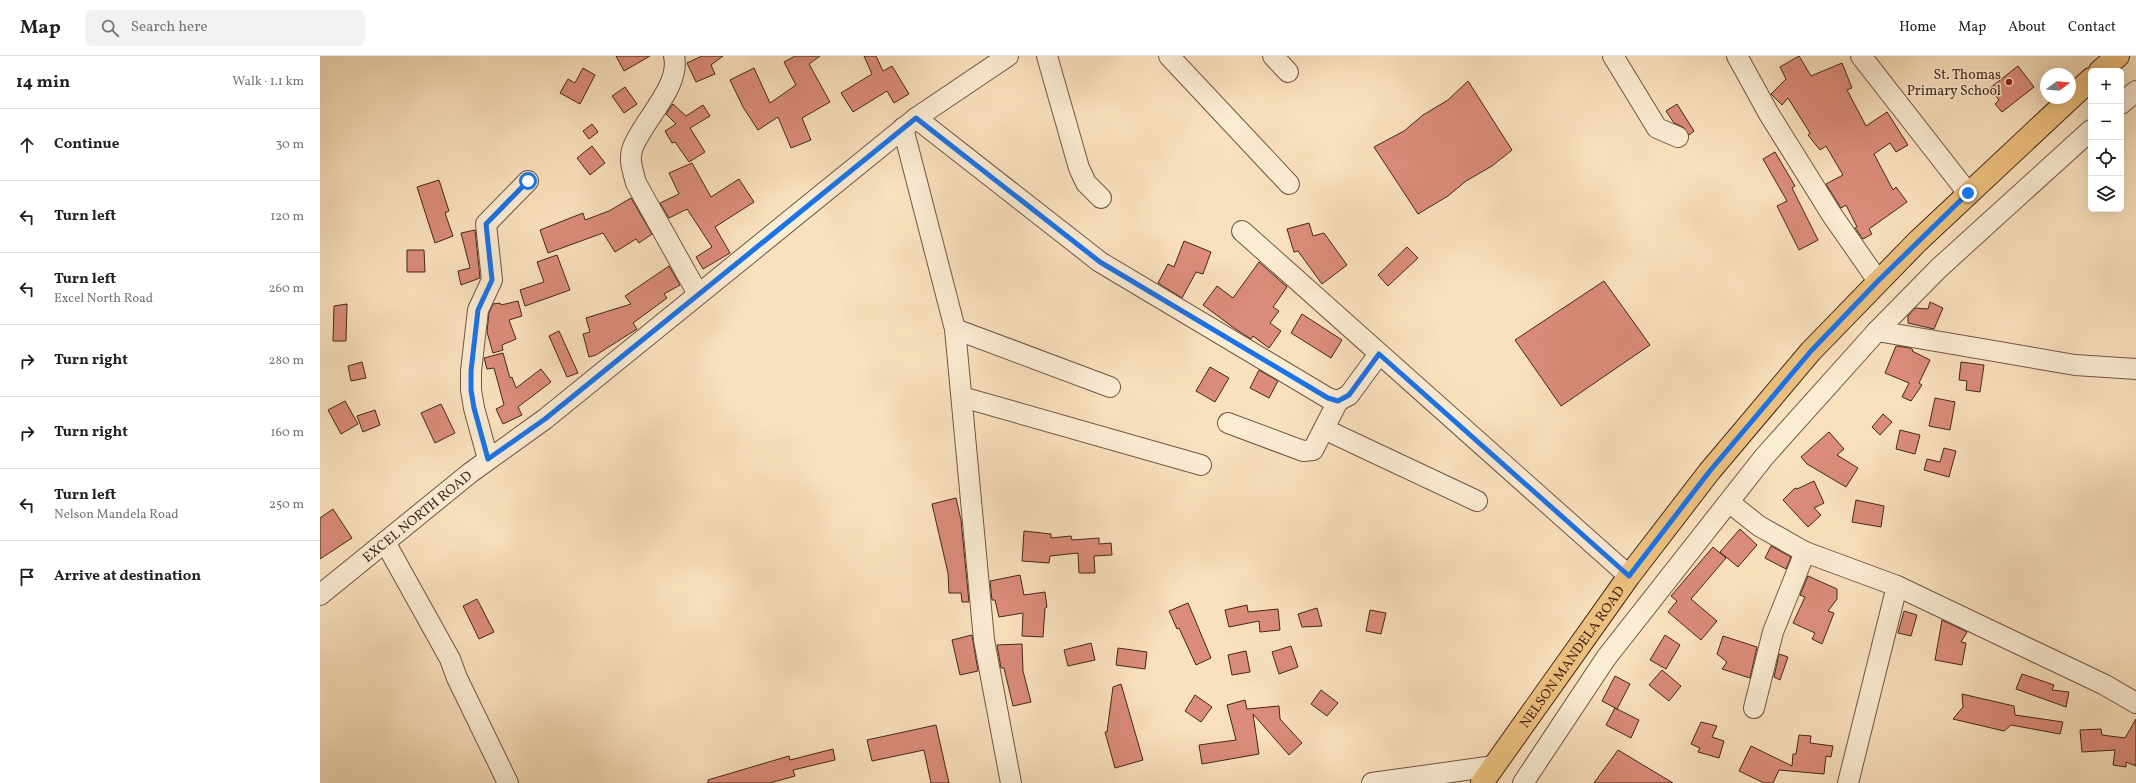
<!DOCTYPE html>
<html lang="en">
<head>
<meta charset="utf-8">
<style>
  :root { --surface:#fff; --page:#f2f2f2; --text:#202124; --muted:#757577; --line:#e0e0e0 }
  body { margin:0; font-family:Vollkorn,serif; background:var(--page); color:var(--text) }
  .controls { position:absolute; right:12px; top:12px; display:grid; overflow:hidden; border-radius:6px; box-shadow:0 4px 16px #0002 }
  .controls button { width:36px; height:36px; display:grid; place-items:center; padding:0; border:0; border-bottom:1px solid var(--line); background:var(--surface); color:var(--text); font:20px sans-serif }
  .compass { position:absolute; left:1720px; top:12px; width:36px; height:36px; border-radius:50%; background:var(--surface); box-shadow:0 4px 16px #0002; rotate:74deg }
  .stop { position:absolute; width:12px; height:12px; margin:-9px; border:3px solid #1a73e8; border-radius:50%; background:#fff }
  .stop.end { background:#1a73e8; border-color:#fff; box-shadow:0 1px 4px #0008 }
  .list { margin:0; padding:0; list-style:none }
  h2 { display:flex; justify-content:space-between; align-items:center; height:52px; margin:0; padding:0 16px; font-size:17px }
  h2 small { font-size:13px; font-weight:400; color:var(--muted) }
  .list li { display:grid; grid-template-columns:26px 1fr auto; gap:12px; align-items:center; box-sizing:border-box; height:72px; padding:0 16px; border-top:1px solid var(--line) }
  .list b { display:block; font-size:15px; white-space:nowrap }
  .list p { margin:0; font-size:13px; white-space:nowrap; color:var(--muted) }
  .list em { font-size:13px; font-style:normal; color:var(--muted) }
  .icon { flex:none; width:22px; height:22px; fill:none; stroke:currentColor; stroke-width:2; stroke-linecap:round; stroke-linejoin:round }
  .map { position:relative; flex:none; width:1816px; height:727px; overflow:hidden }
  header { display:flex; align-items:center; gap:24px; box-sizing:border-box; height:56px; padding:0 20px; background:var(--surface); border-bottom:1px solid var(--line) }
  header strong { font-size:19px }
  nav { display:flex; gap:22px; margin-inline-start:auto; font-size:14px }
  .search { width:280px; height:36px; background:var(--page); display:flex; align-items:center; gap:10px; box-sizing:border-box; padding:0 14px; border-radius:6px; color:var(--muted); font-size:15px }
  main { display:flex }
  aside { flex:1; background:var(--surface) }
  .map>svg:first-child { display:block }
  .building { fill:#db8c7a; stroke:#44261a }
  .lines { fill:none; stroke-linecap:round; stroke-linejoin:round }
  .minor-casing { stroke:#715543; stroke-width:22 }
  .major-casing { stroke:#44261a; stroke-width:24 }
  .minor { stroke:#fbecd4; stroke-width:20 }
  .major { stroke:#ecc07e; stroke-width:22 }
  .route { stroke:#1a73e8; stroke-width:5 }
  .poi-dot { fill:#8f2418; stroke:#fbecd4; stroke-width:1.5 }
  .labels { text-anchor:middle; stroke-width:3; stroke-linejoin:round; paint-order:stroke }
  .poi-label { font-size:14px; fill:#44261a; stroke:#fbecd4; text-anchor:end }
  .street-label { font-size:14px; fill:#44261a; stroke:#fbecd4 }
</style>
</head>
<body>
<header>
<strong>Map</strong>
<div class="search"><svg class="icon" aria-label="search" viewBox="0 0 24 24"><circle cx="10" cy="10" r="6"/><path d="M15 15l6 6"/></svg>Search here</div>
<nav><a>Home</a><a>Map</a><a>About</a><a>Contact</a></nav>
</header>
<main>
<aside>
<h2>14 min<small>Walk · 1.1 km</small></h2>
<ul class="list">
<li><svg class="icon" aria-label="ahead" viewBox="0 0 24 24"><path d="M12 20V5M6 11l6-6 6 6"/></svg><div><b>Continue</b></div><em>30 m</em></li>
<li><svg class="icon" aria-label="left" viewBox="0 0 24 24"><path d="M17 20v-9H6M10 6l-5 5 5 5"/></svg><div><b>Turn left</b></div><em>120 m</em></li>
<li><svg class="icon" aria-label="left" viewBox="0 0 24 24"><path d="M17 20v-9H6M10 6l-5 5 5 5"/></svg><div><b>Turn left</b><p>Excel North Road</p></div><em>260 m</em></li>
<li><svg class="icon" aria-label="right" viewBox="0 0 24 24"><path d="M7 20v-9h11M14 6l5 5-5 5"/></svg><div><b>Turn right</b></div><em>280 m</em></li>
<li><svg class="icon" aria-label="right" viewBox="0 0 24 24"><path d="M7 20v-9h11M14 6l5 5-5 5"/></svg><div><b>Turn right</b></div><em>160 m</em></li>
<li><svg class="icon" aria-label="left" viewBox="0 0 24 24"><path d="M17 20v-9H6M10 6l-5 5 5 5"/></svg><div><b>Turn left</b><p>Nelson Mandela Road</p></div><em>250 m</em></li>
<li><svg class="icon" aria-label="arrive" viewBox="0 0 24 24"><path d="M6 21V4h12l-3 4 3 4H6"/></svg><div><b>Arrive at destination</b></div></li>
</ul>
</aside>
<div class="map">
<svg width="1816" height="727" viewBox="0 0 1816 727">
  <rect width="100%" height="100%" fill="#f9e1bd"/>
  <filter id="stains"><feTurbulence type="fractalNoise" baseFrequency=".005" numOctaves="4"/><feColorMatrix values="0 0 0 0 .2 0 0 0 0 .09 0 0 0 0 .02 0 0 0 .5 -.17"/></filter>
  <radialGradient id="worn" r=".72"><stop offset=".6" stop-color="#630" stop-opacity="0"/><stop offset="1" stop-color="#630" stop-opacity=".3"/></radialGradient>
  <path class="building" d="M296 0H330L304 15Z
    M382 0H403L391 9 395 18 376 26 367 7Z
    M475 0H500L489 8 510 46 482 62 491 84 471 92 458 61 438 74 423 51 410 24 434 12 450 47 476 29 464 6Z
    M544 0H556L563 15 572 10 589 38 574 47 567 35 533 56 521 37 552 18Z
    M1479 0 1491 20 1522 7 1532 32 1527 34 1546 70 1567 56 1588 89 1576 96 1570 87 1554 98 1573 134 1576 131 1587 146 1549 173 1552 178 1543 183 1535 172 1537 171 1526 149 1521 152 1506 128 1523 119 1506 90 1500 94 1488 79 1490 77 1468 42 1462 49 1451 38 1466 23 1460 11Z
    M1698 10 1714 31 1682 56 1675 48 1679 44 1670 32Z
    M263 12 275 19 260 48 240 37 248 23 255 27Z
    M1148 25 1192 94 1172 110 1146 125 1128 140 1098 158 1054 91 1084 75 1103 59 1128 44Z
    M305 31 317 48 304 57 292 40Z
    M353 48 366 60 383 49 390 60 370 72 385 96 369 106 355 86 352 87 345 75 356 68 346 58Z
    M1357 48 1374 75 1369 79 1363 71 1354 67 1346 55Z
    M272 68 278 76 269 83 263 75Z
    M272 90 285 107 270 119 257 102Z
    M1455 96 1475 130 1472 132 1498 184 1479 194 1457 150 1467 145 1443 103Z
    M372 107 391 141 419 123 434 146 395 171 410 197 383 213 376 201 392 191 367 153 349 162 340 147 359 138 349 117Z
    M119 124 129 155 125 157 133 180 115 187 97 131Z
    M311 142 332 178 319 187 316 183 295 196 283 177 228 197 220 174 263 157 265 164 289 155Z
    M989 167 993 180 1004 177 1027 209 1002 228 978 195 974 196 967 173Z
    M155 174 160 222 141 229 138 215 150 212 141 177Z
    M864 185 891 196 883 218 876 216 862 242 838 227 848 208 854 211Z
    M1087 191 1098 202 1068 230 1058 219Z
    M87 194H104L105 216H87Z
    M237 199 250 234 205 250 200 234 224 226 217 206Z
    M939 206 967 231 953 251 959 255 950 267 961 275 949 292 933 280 931 283 914 272 883 249 897 230 913 242Z
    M349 210 360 229 344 238 347 242 313 267 317 273 276 299 269 301 263 278 270 276 266 262 311 248 305 240Z
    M1284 225 1330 289 1241 350 1195 284Z
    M198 245 202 260 189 264 196 283 182 289 183 294 173 297 167 276 169 257 173 248 180 247 181 249Z
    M1610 246 1623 252 1614 273 1588 267V260L1595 252 1608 253Z
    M27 248 26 285H13L14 250Z
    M982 258 1022 284 1011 302 971 277Z
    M239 275 258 317 247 321 229 280Z
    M1576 290 1590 292 1593 294 1592 295 1610 304 1599 327 1602 329 1591 345 1582 341 1589 327 1565 317Z
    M183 297 190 322 192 321 196 332 221 313 231 326 198 351 202 359 183 368 176 353 184 349 174 312 167 313 164 302Z
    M42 306 46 322 31 325 28 310Z
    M1641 306 1664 309 1660 336 1646 334 1647 325 1639 324Z
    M890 311 909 322 895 346 876 335Z
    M939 314 958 325 949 342 930 332Z
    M1615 342 1635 346 1630 374 1609 370Z
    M25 345 38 368 21 378 8 354Z
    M121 348 135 377 115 387 101 357Z
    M55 354 60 369 43 376 37 360Z
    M1563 358 1572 366 1560 379 1552 371Z
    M1580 374 1600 379 1595 398 1576 393Z
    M1509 376 1524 393 1517 399 1538 412 1526 431 1487 408 1481 401Z
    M1624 392 1636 395 1629 421 1604 414 1607 403 1620 406Z
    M1494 425 1504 447 1494 452 1501 459 1488 471 1463 444 1475 432 1477 433Z
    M636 442 641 464 649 546H642L641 537H629L628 517 612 448Z
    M1536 444 1564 450 1561 471 1532 466Z
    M13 453 32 482 0 503V462Z
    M1420 473 1437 489 1418 511 1400 496Z
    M704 475 731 478V482L751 480 752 484 779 482V488L791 487 792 499 774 500 775 517H759L758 497 730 500 729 507 702 505Z
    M1451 490 1471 501 1466 513 1445 502Z
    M1393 491 1406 502 1371 543 1397 565 1381 584 1348 556 1357 545 1351 540Z
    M700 519 704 539 725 536 727 551 725 552 723 581 702 580 703 557 679 561 675 544H672L670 525Z
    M1488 520 1517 533V543L1508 555 1514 557 1502 588 1492 583 1495 577 1473 567 1485 541 1480 539Z
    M157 543 174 576 159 583 143 550Z
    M868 547 891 602 876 609 859 572 857 573 849 555Z
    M927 549 928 556 958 553 960 574 940 576 939 565 909 571 905 554Z
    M997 552 1002 570 982 571 978 558Z
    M1050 554 1066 557 1061 578 1046 575Z
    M1584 555 1597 559 1591 580 1578 577Z
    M1622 564 1647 576 1641 586 1646 587 1642 609 1615 604Z
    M652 579 658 615 640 619 632 584Z
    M1345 579 1360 589 1346 613 1330 604Z
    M1403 580 1437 591 1430 622 1402 613 1407 606 1397 598Z
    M771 587 775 604 748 610 744 594Z
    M702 588 703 615 711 646 693 650 684 612H681L677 589Z
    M971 590 978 611 959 618 952 596Z
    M798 592 827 596 825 613 796 609Z
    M926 595 930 616 912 619 908 599Z
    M1459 598 1468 601 1460 624 1454 621Z
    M1342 614 1361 630 1349 645 1329 629Z
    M1702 618 1734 629 1732 634 1749 636 1746 651 1696 633Z
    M1295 620 1310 628 1297 653 1282 645Z
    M801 628 823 704 795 712 785 676H787L793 631Z
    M1001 634 1018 647 1007 660 991 648Z
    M1642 638 1694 650 1695 659 1743 666 1740 678 1691 669 1684 675 1633 663 1643 651Z
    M875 639 892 651 881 666 865 655Z
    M925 644 927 653 959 650 960 663 982 687 969 699 933 658 939 698 882 708 879 689 916 684 907 649Z
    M1295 652 1319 664 1311 682 1286 669Z
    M1816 663V710L1806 706V711L1793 709 1795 694 1762 696 1760 674 1781 673 1782 679 1805 682Z
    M1381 666 1397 670 1392 681 1404 685 1399 702 1378 696 1380 692 1371 688Z
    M616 669 629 727H611L604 694 552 705 547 684Z
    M1479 679 1491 680 1490 687 1513 690 1511 701 1506 700 1504 718 1459 714 1453 727H1444L1419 715 1431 690 1472 710 1473 698H1476Z
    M513 693 515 704 473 714 475 720 450 727H388V724L469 700 470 704Z
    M1298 694 1353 727H1274Z"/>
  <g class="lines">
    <g class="minor-casing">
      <g id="minor">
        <path d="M354 0C361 30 324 63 313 91 308 103 313 115 316 127L378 238"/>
        <path d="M727 0 759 112 766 127 781 142"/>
        <path d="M849 0 969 128"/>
        <path d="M953 0 968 16"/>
        <path d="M1293 0 1337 72 1358 81"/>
        <path d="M1417 0 1449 58 1512 159 1558 225"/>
        <path d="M1541 0 1648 137"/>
        <path d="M1801 48 1816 35"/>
        <path d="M596 62 780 206 1008 342 1018 345 1029 339 1059 298"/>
        <path d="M583 72 635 273 664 584 691 727"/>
        <path d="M922 175 1309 520"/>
        <path d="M635 273 790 331"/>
        <path d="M1557 275 1755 309 1816 313"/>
        <path d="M642 341 881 409"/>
        <path d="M908 367 983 395 993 394 1018 345"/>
        <path d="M1004 373 1157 445"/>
        <path d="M168 403 154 352 151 334V315L158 254 172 224 166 168 208 125"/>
        <path d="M1410 447 1439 470 1485 496 1577 530 1785 629 1816 647"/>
        <path d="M65 486 130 603 137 622 188 727"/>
        <path id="s1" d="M0 539 150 417 225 363 596 62 688 0"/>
        <path d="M1434 652 1453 576 1485 496"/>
        <path d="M1052 727 1174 710"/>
        <path d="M1203 727 1286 602 1444 401 1557 275 1619 212 1771 74"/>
        <path d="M1528 727 1577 530"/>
      </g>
    </g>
    <g class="major-casing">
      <g id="major">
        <path d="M1780 15 1798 0"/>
        <path id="s2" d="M1162 727 1309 520 1389 416 1491 295 1597 186 1771 23"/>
      </g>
    </g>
    <use href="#minor" class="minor"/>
    <use href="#major" class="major"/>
  </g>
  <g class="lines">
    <path class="route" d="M208 125 166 168 172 224 158 254 151 315V334L154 352 168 403 225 363 596 62 780 206 1008 342 1018 345 1029 339 1059 298 1309 520 1389 416 1491 295 1558 225 1648 137"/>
  </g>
  <circle class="poi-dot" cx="1689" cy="26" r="4"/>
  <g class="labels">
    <g class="poi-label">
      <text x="1681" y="23">St. Thomas<tspan x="1681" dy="16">Primary School</tspan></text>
    </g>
    <g class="street-label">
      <text dy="5" stroke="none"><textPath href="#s1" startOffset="125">EXCEL NORTH ROAD</textPath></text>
      <text dy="5" stroke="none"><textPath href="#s2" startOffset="155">NELSON MANDELA ROAD</textPath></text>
    </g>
  </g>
  <rect width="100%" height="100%" filter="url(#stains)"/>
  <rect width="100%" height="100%" fill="url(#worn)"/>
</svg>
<div class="controls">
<button>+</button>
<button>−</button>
<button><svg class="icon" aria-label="locate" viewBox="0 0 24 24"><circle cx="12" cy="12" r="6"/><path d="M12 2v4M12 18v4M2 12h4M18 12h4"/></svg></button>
<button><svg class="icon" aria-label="layers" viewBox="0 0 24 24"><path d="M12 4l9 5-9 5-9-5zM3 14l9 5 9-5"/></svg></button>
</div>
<svg class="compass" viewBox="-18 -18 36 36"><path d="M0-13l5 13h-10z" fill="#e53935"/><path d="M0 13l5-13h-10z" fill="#757577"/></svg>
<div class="stop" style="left:208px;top:125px"></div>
<div class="stop end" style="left:1648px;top:137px"></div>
</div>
</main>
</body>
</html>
